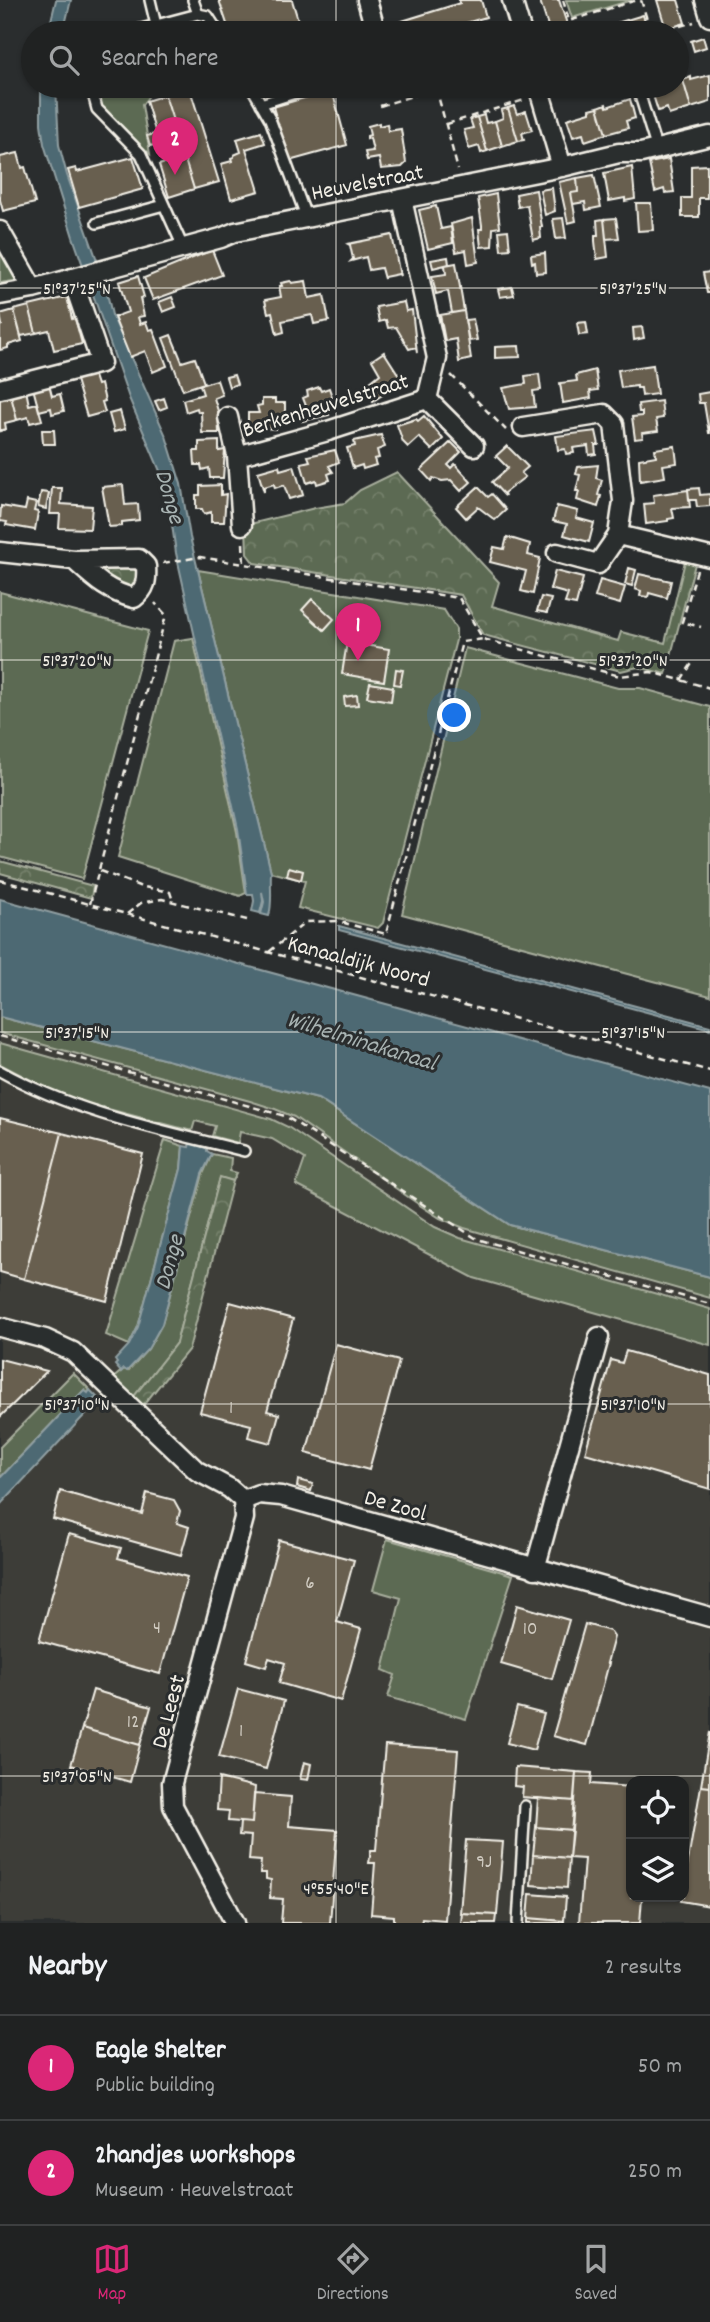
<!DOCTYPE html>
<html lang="en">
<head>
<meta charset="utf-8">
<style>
  :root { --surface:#202222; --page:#2d2f2f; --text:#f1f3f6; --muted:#a2a4a5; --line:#3d3f40; --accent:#db2777 }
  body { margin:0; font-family:Dekko,sans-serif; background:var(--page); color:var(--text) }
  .controls { position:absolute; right:21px; bottom:21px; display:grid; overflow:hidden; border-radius:14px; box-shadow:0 2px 5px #0004 }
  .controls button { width:63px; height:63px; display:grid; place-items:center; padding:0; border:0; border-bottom:2px solid var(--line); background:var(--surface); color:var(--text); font:35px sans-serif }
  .you { position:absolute; left:455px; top:716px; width:24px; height:24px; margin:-18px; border:5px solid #fff; border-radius:50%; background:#1a73e8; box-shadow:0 0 0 10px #1a73e833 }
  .badge { display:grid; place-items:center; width:46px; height:46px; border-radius:50%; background:var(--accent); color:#fff; font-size:23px; font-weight:700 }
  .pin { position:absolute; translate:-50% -58px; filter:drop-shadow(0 2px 4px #0008) }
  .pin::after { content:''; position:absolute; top:37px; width:24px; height:21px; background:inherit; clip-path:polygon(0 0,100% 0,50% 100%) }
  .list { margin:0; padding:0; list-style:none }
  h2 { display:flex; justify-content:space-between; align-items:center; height:91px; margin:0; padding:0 28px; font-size:30px }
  h2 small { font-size:23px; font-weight:400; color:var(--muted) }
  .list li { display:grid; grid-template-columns:46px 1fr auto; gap:21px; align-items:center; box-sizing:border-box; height:105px; padding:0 28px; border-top:2px solid var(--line) }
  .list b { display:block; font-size:26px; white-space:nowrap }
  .list p { margin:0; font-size:23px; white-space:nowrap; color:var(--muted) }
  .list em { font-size:23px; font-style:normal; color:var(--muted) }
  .icon { flex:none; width:38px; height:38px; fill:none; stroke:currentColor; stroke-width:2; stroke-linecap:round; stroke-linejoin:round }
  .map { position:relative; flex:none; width:710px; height:1923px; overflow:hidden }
  .search { position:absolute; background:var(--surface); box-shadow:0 2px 5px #0004; left:21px; right:21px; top:21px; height:77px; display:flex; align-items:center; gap:18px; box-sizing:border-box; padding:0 24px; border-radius:38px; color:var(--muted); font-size:26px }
  .sheet { height:301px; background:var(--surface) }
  nav { display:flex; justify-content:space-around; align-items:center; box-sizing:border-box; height:98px; border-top:2px solid var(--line); background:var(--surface); font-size:19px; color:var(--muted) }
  nav a { display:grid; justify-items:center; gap:4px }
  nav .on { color:var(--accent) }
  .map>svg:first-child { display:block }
  .built { fill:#3c3c38; fill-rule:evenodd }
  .green { fill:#5c6a52; stroke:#a8ae9d; stroke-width:2 }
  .forest { fill:url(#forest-crowns); stroke:#a8ae9d; stroke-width:2 }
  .water { fill:#4e6973; stroke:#909fa2; stroke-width:2 }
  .building { fill:#675e4f; stroke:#f4f1e8; stroke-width:2 }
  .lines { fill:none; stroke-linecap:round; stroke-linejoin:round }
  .lane-casing { stroke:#f4f1e8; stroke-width:14 }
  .street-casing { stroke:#f4f1e8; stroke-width:23 }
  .path { stroke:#f4f1e8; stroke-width:2.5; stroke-dasharray:7 5; stroke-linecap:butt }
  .lane { stroke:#2a2d2e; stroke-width:9 }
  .street { stroke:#2a2d2e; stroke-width:18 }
  .ticks { fill:none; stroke:#f4f1e8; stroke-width:2; stroke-opacity:0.45 }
  .labels { text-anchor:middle; stroke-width:6; stroke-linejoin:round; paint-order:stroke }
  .number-label { font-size:19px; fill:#d1ccc2 }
  .street-label { font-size:23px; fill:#f4f1e8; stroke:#2a2d2e }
  .water-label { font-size:24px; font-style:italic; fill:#a9b4b3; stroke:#2a2d2e }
  .ticks-label { font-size:18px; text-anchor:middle; fill:#f4f1e8; stroke:#2a2d2e; stroke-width:6; stroke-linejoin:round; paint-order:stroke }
</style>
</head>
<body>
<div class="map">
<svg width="710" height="1923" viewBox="0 0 710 1923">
  <defs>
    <pattern id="forest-crowns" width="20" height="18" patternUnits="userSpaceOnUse" patternTransform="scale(1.75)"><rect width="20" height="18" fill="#5c6a52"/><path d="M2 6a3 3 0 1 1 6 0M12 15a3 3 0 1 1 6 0" fill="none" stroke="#74806b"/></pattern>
  </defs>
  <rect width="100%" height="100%" fill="#2a2d2e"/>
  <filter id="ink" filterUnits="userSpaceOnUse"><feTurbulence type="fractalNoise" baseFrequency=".0143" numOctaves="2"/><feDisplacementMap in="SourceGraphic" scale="14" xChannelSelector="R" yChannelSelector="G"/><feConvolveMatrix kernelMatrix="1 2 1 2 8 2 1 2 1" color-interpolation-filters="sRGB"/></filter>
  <g filter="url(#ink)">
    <path class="built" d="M0 1024 297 1103 710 1293V1923H0ZM631 1781H684V1897H631Z"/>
    <path class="green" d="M566 0H632L572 18Z
      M95 86H156L142 105 150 154 104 114Z
      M0 243 20 280 0 283Z
      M198 570 444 610 456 629V640L383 923 378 928 298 908 305 881 271 872Z
      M0 592 148 631 82 879 0 857Z
      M193 638 237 832 246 893 240 896 118 857 174 641Z
      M465 648 618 688H640L710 707V996L402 914Z
      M0 1017 318 1099 510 1225 710 1277V1298L464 1228 440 1218 421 1206 294 1117 275 1109 250 1101 0 1033Z
      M0 1043 271 1119 288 1127 435 1227 460 1238 710 1309V1345L474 1278 296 1185 305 1159 272 1139 240 1132 238 1143 212 1136 215 1126 195 1121 192 1131 89 1104 50 1090 0 1064Z
      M165 1140 183 1146 181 1169 138 1327 129 1345 106 1335Z
      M212 1154 231 1158 230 1171 237 1173 233 1181 220 1178 176 1343 132 1399 111 1380 124 1369 128 1371 148 1349 162 1324 203 1174Z
      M73 1373 90 1390 88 1393 84 1390 0 1478V1447Z
      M387 1539 513 1575 466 1719 388 1697 395 1675 383 1670 401 1598 373 1590Z"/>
    <path class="forest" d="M397 472 499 582 492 606 618 641 621 632 665 643 686 557 696 560 666 674 638 667 621 671 483 635 461 595 254 563 247 554 246 525 315 508 345 503 360 490Z
      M88 566H131L139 573 141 584 128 591Z
      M0 861 93 886 91 898 0 873Z
      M220 1177 233 1181 189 1349 141 1408 132 1399 176 1343Z"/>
    <path class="water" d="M56 0H71L63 33H48Z
      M41 86H56L59 145 67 175 104 280 112 315 166 436 181 484 190 537 271 872C270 888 273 901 269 916L261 914 264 902 262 892 263 901 260 913 252 911 254 901 253 894H247L238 829 176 553 168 496 160 471 129 398 73 237 44 144 41 124Z
      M0 899 710 1092V1277L510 1225 318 1099 0 1017Z
      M339 926 710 1026V1029L339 930Z
      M190 1143 207 1148V1151L212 1154 202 1174 162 1324 148 1349 127 1371 124 1369 121 1372 115 1365 117 1363 115 1360 129 1345 138 1327 181 1169 183 1146 189 1147Z
      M84 1390 88 1393 90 1390 97 1397 94 1399 97 1402 0 1505V1478Z"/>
    <path class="building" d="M219 0H292L302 33H230Z
      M459 0H481L486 17 433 33H403L399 22 460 3Z
      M543 0H559L567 24 549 29 540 1Z
      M657 0H678L685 23 666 29Z
      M643 15 649 33H584Z
      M703 37 706 47 694 51 691 41Z
      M710 75V102L691 108 683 80 691 77V80Z
      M683 80 691 108 669 115 667 108 658 111 652 92 677 86V82Z
      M171 86H189L219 182 194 189 165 95 173 93Z
      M332 90 347 145 289 161 273 107Z
      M165 95 194 189 169 197 159 165 165 163 146 101Z
      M630 99 635 118 626 121 628 128 606 134 598 107 606 104 607 107Z
      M514 106 517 114 526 111 532 130 522 133 524 140 518 141 508 108Z
      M598 107 606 134 585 141 583 134 573 137 567 119 590 112V109Z
      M508 108 518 141 502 146 495 121 503 118 501 110Z
      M484 115 486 123 495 121 502 146 487 151 477 117Z
      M477 117 487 151 481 153 479 146 469 149 464 130 473 128 470 119Z
      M379 123V126L387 124 388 131 401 129 406 163 402 167 381 169 379 158 367 160 365 152 373 151 370 138 367 139V136L370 135 368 126Z
      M261 132 265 143 246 149 259 191 231 199 221 164 232 161 231 158 234 157V155L241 152 237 139Z
      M155 134 158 144 150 146 147 136Z
      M18 153 22 168 25 167 35 203 3 211 0 200V157Z
      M133 157 143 189 79 207 68 170 76 168 77 172Z
      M669 159 674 192 665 193 664 189 655 192 649 163Z
      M707 165V198H699V217H682V198H691V166Z
      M632 167 635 199 625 201V198L609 201 604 173Z
      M594 175 601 207 586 210 585 202 573 204 571 193 578 192 577 178Z
      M577 178 578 192 571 193 576 221 568 223 559 182Z
      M552 188 555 211 545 215 540 190Z
      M536 190 542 227H540L541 238 533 240 527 205 518 207 516 194Z
      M496 194 500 227 493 228 492 246 481 247 479 229H482V225L478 198Z
      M636 203H651L653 230 638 231Z
      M436 206 441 229 451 227 453 243 428 249 419 210Z
      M472 218 478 262 468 264 466 250 456 252 451 224Z
      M563 218 566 238 556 239 553 219Z
      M616 218 619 238 606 239 604 219Z
      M604 219 608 257 597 259 595 241V235H598L597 220Z
      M508 230 510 249 501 250 499 231Z
      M392 235 400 276 399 274 384 277V279L381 268 369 270 366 257 351 261 353 259 350 245 348 244Z
      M212 250 222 275 153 300 144 278Z
      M545 253 546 272 536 273 535 262 532 263 531 255Z
      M448 257 449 264 433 268 431 260Z
      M456 263 464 311 452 313 448 291 436 294 432 276 446 274 445 265Z
      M710 272V293H707L703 273Z
      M138 276 144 297 140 298 144 316 138 317 140 324 146 322 149 330 153 329 167 366 153 372 145 351 130 357 114 317 128 312 119 282Z
      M291 281 292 283 306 281 309 298 324 295 329 321 314 324 312 315 282 321 284 332 277 334 272 312 268 313 265 300 281 297 279 286H282L281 283Z
      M512 287 514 295 500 297 498 289Z
      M67 297 72 319 75 318 82 344 54 350 49 330 36 333 29 306Z
      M172 297 176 307 163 312 159 302Z
      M404 302 406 311 412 310 417 353 416 347 409 349 396 327 388 328 386 320 379 322 376 307Z
      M29 306 36 333 21 336 14 310Z
      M14 310 22 341 8 345V348L0 350V326L2 325 0 314Z
      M464 311 471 359 459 362 456 339 445 341 440 315Z
      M473 319 477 340 469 341 465 320Z
      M586 322 588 334 579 335 577 323Z
      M642 327 644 338 634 340 633 328Z
      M171 335 182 362 195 358 204 383 183 390 163 338Z
      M519 346 520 357 495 358V347Z
      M384 352 400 377 388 385 391 389 373 401 364 387 380 374 372 360Z
      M653 365 657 394 642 396 641 388H637V386L621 388 618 370Z
      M595 370 598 390 590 391 591 398 563 403 560 383 577 381 576 375Z
      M93 373 97 385 101 384 105 401 102 402 105 412 87 417 76 380 82 378V376Z
      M539 374 541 390 533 391 535 407 509 409 503 388 526 384 525 376Z
      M234 375 237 384 229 387 226 377Z
      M217 380 222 395 214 398 218 411 219 433H202L201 412H198L197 408 186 412 183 400 203 394 200 385Z
      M49 384 52 396 60 394 64 411 52 414 51 408 39 411 33 388Z
      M319 387 321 391 329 388 336 408 327 410 329 415 302 421 298 409 306 406 303 398 308 396 307 391Z
      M26 390 29 405 37 403 42 420 30 423 28 417 17 420 11 396 15 395 14 393Z
      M710 392V433H709L704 403H699L698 394Z
      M11 396 17 420 5 423 6 429 0 431V399Z
      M164 398 167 407 159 410 155 401Z
      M262 399H275V403H285V424H276V429L248 427V413H259L257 406 262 405Z
      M661 401 663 418 656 419 658 431 642 433 643 438 635 439 632 417 642 416V412H639L638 404Z
      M120 411 125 429 114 432 109 414Z
      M424 416 443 439 432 450 419 437 408 447 403 442 397 425 416 419 418 421Z
      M42 430H54L55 444H43Z
      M596 431 599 445H595L596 454 589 455 588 446 573 448 574 453 566 454 565 449 558 450 556 436Z
      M381 435 385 447 377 450 379 458 374 459 376 465 363 469 362 465 353 468 347 448 355 446 354 441Z
      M219 441V451L225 450 223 478H210L209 468 202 470 201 465H195L194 451H199V442Z
      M451 442 461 452 448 465 451 468 455 464 471 482 461 491 451 480 442 481 433 478 431 481 421 470Z
      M507 446 528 467 521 473 525 477 504 493 505 496 492 482 508 468 496 456Z
      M675 446 677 463 663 465 665 477 640 481 639 459 656 456 655 449Z
      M335 450 339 462 329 466 333 472 328 474 330 480 317 484 316 480 307 483 301 463 310 461 308 456Z
      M598 465 596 478 602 480 598 495 601 496 598 507 577 500 579 491H576L580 475 576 474 578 467Z
      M279 466 280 470 294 466 303 495 289 499 284 485 275 488 274 484 264 487V492L258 472Z
      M123 485 125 505 138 504 139 520 122 522V526L109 527 102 487Z
      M221 485V495L226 494 224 522H211V512L204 514 202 509H196V495H200V486Z
      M478 487 488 497 492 494 506 510 495 520 478 507 466 518 456 507Z
      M52 488H62L61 504 92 506 90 529 59 528 60 514H50Z
      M699 488 700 495 710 494V506L697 507 696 500H689L688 489Z
      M688 490 690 507 672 508 674 518 668 519V521L646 524 644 504 654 503 653 495Z
      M41 492 49 493 46 509 38 507Z
      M27 501 36 503 34 511 38 512 35 530 6 525 7 522 0 521 1 506 25 510Z
      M557 506 578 511 576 518 594 523 589 542 564 535 567 524 553 521Z
      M507 537 530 544 528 555 540 558 533 594 521 591 526 571 490 562 494 547 504 549Z
      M629 568 636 570 632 586 625 584Z
      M555 571 583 578 576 605 565 603 568 594 550 589Z
      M639 574 671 581 667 598 649 593 648 597 640 596 641 591 635 589Z
      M600 580 625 587 620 604 595 597Z
      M541 597 551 599 547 613 537 611Z
      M312 599 334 619 324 630 302 610Z
      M347 642 389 649 384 681 342 674Z
      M396 669 403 670 400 685 394 684Z
      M370 683 393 687 391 701 367 697Z
      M357 695 358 705 345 706 344 697Z
      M289 867 303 871 301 880 287 876Z
      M0 1118 62 1133 24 1279 0 1272Z
      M62 1133 143 1154 107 1301 24 1279Z
      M230 1302 293 1319 267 1411 279 1414 271 1443 248 1437 251 1425 200 1412Z
      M336 1344 399 1361 369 1470 306 1453Z
      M626 1351 710 1375V1489L585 1453 611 1360 622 1363Z
      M0 1359 47 1371 0 1417Z
      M298 1480 313 1484 311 1491 297 1487Z
      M60 1491 142 1514 147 1493 174 1500 180 1511 177 1523 189 1527 181 1555 53 1519Z
      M69 1534 121 1548 118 1558 187 1577 160 1674 39 1641Z
      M279 1540 354 1560 337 1622 361 1629 341 1701 279 1683 285 1663 269 1658 266 1667 246 1661Z
      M517 1605 569 1620 552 1679 501 1664Z
      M585 1624 610 1631 614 1637 607 1663H609L587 1745 553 1736Z
      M238 1689 284 1701 266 1769 219 1757Z
      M93 1690 151 1707 140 1745 82 1728Z
      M517 1707 544 1714 534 1750 507 1743Z
      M82 1728 140 1745 130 1782 71 1765Z
      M710 1732V1787L701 1786Z
      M385 1745 458 1750 445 1920 422 1918 421 1923H394V1916L371 1914 375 1863H369L371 1850H376Z
      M304 1762 311 1764 308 1780 300 1779Z
      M515 1767 576 1772 574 1801 522 1797 523 1787 514 1786Z
      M576 1772 592 1773 591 1784 631 1787V1897H642L640 1923H579L584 1859 569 1858Z
      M219 1778 255 1787 252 1823 228 1821 229 1811 217 1810Z
      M701 1786 710 1787V1906L681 1901 682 1897H684V1884Z
      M254 1794 291 1797 289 1826 337 1830 330 1923H281L283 1899 270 1898 271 1880 266 1879V1873H260L261 1861 249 1860 251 1836 239 1835 240 1822 252 1823Z
      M538 1798 574 1801 572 1830 536 1827Z
      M536 1827 572 1830 569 1858 533 1855Z
      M466 1840 503 1842 497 1915 460 1913Z
      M533 1855 569 1858 567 1888 531 1885Z
      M530 1894 566 1897 564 1921 528 1918Z
      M462 1913 496 1915 495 1923H461Z
      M528 1918 564 1921V1923H528Z"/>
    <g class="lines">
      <g class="lane-casing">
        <path id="lane" d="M150 0 156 25
          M198 14 208 16 219 33
          M126 33 198 14 193 0
          M91 86 97 109 141 154 183 247
          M251 86 270 119 307 219
          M637 86 657 150
          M261 104 310 88
          M97 223 164 205
          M0 1071C75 1113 161 1130 244 1151
          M518 1923 525 1806"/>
      </g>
      <g class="street-casing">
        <path id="street" d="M367 0 376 33
          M512 0 522 33
          M705 0 710 17
          M538 86 562 167
          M0 231 33 289
          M0 295 33 289 221 238 235 232 562 167 619 153H641L710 136
          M0 389 101 363 72 278
          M427 399 474 446
          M228 417 237 456 242 525
          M523 427 604 414 614 424 623 501 618 535 710 557
          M237 456 328 431 427 399 437 358 402 199
          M0 552 74 560 139 559 146 566C147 580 146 589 134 598 108 592 94 578 74 560
          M557 553 598 564 618 535
          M0 1327 45 1339 73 1352 197 1471 229 1488 243 1500
          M243 1500 259 1494 281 1496 710 1617
          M535 1569 599 1337
          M235 1923 173 1806 172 1783 244 1518 243 1500"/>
      </g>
      <path class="path" d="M563 0 569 21 637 0
        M641 0 651 33
        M657 33 694 22
        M436 88 458 170
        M380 106 444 86
        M447 124 524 100
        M451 375 506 430
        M243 543 244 564
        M163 563 200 557 459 598 483 639 620 676 651 672 710 688
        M697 570 682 622 701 627
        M681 680 693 662
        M100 871 139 886 170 892 173 901
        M0 880 710 1071
        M90 904 166 615 155 603
        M127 914 141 903 162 899 247 920
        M269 952 306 922 337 921 386 934 462 642 483 639
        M0 1036 285 1116 477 1239 710 1304"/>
      <use href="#lane" class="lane"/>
      <use href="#street" class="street"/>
    </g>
  </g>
  <path class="ticks" d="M336 0V33M336 86V1923M0 288H710M0 660H710M0 1032H710M0 1404H710M0 1776H710"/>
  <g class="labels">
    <g class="number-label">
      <text x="231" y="1413">1</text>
      <text x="310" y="1588">6</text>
      <text x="157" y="1633">4</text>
      <text x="530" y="1634">10</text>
      <text x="133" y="1727">12</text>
      <text x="241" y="1736">1</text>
      <text x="484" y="1867">9J</text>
    </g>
    <g class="street-label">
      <text transform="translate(367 181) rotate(-11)" y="8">Heuvelstraat</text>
      <text transform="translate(325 404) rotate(-17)" y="8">Berkenheuvelstraat</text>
      <text transform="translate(359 960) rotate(15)" y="8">Kanaaldijk Noord</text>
      <text transform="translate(396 1504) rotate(16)" y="8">De Zool</text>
      <text transform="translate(167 1711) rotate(-75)" y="8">De Leest</text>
    </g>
    <g class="water-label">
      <text transform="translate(171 496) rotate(74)" y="8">Donge</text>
      <text transform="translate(362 1040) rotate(17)" y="8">Wilhelminakanaal</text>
      <text transform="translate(168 1262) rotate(-75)" y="8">Donge</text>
    </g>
  </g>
  <g class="ticks-label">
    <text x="77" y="294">51°37'25"N</text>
    <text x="633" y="294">51°37'25"N</text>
    <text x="77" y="666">51°37'20"N</text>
    <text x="633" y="666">51°37'20"N</text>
    <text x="77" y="1038">51°37'15"N</text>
    <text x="633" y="1038">51°37'15"N</text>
    <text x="77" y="1410">51°37'10"N</text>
    <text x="633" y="1410">51°37'10"N</text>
    <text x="77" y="1782">51°37'05"N</text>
    <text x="336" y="1894">4°55'40"E</text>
  </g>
</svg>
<div class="controls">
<button><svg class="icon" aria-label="locate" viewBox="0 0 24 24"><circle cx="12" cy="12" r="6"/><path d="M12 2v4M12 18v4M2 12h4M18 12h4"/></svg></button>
<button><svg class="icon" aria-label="layers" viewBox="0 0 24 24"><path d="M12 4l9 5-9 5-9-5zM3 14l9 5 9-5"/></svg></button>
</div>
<div class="you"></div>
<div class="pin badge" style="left:358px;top:661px">1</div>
<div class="pin badge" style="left:175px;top:175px">2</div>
<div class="search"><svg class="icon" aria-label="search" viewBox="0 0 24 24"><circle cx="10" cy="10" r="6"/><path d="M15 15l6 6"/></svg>Search here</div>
</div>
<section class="sheet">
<h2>Nearby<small>2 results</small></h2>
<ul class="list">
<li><span class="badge">1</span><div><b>Eagle Shelter</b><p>Public building</p></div><em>50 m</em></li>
<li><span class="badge">2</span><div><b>2handjes workshops</b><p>Museum · Heuvelstraat</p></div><em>250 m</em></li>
</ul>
</section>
<nav>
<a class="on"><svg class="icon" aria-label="map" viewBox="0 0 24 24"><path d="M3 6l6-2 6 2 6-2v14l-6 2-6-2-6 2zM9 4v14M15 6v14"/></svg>Map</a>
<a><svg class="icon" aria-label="directions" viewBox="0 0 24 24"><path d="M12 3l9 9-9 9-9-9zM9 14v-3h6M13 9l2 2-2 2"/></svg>Directions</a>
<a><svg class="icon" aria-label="saved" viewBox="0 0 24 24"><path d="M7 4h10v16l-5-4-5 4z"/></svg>Saved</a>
</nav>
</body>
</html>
